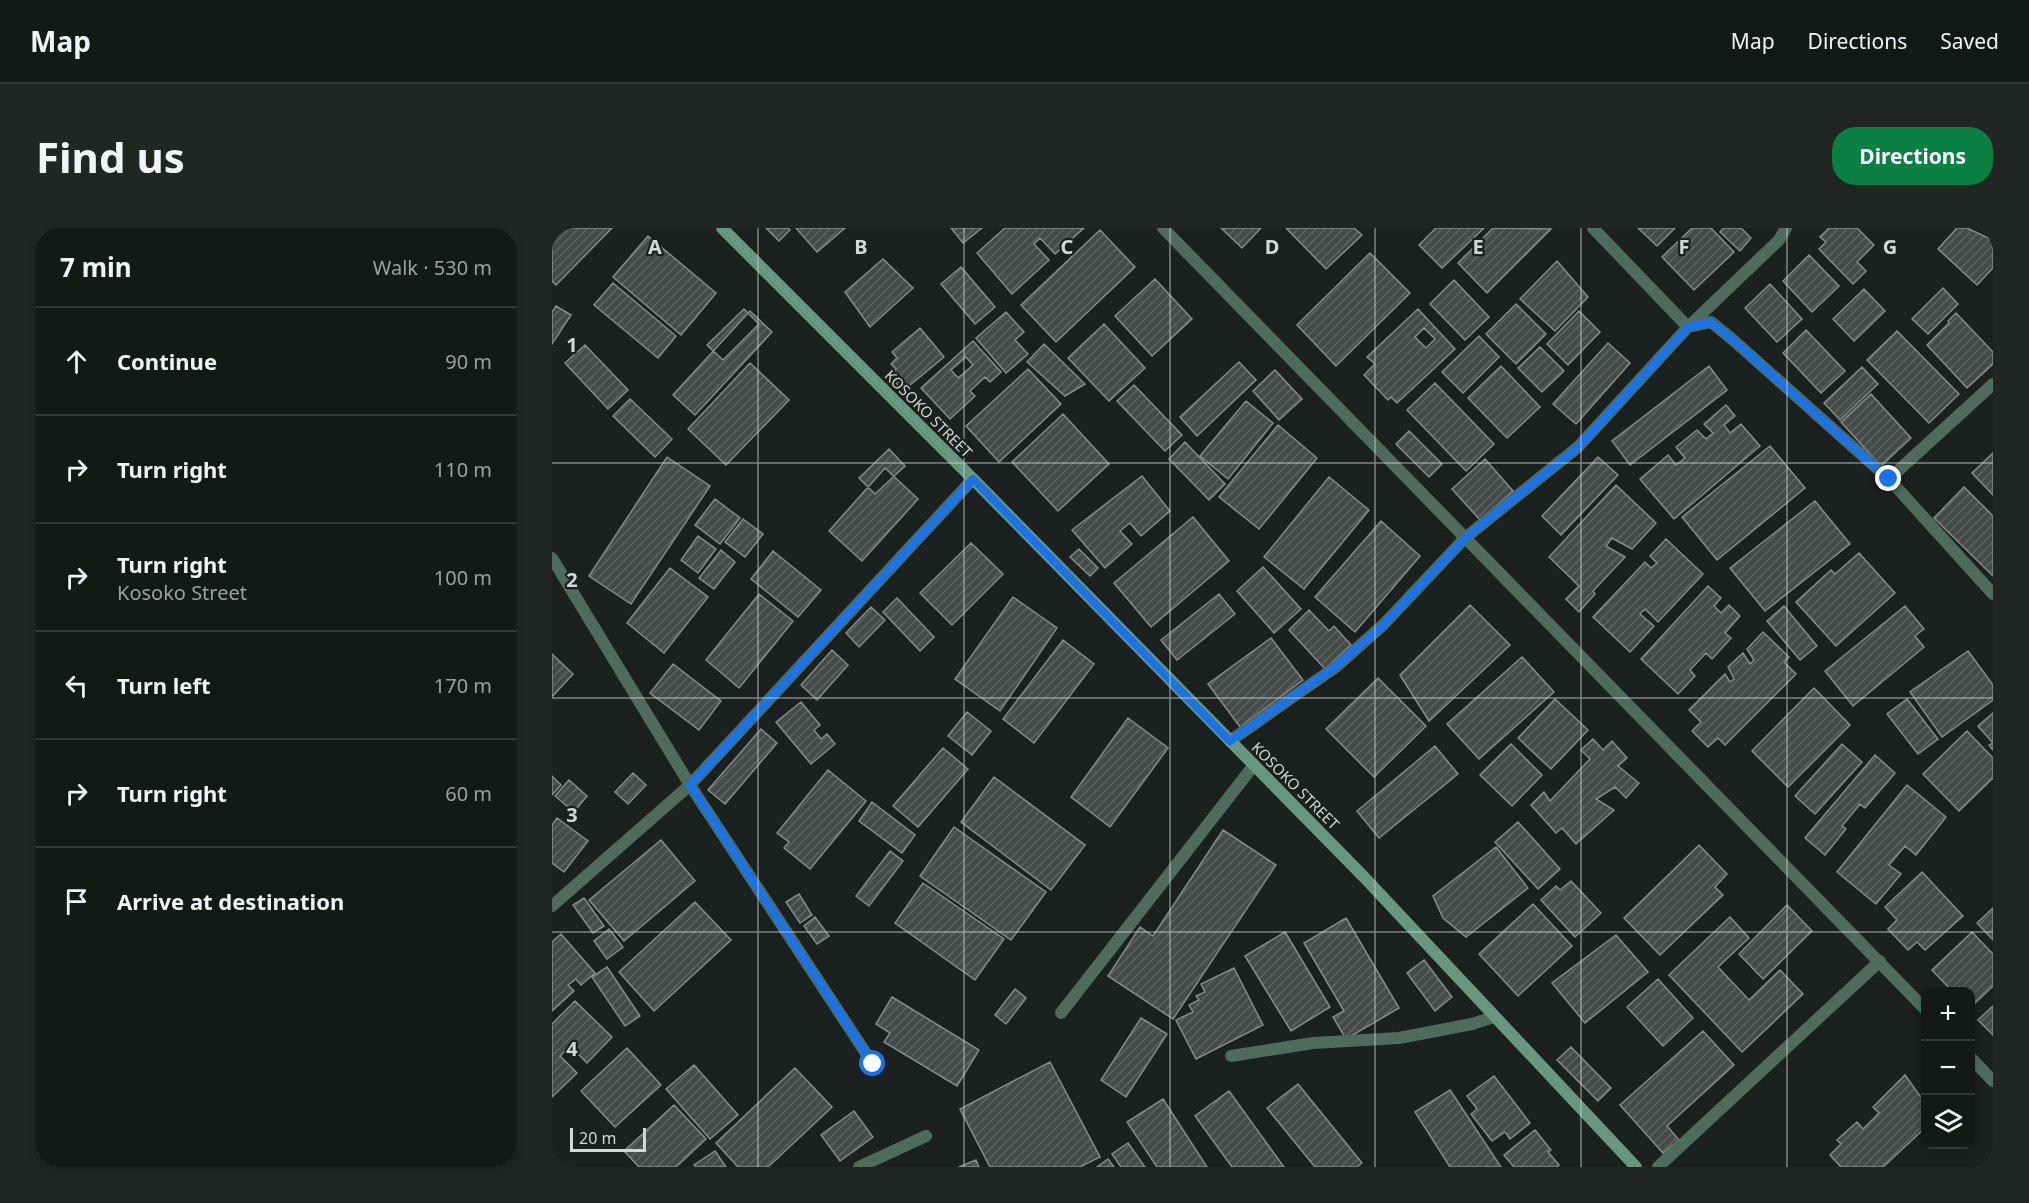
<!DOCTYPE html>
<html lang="en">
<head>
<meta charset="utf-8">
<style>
  :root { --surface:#141916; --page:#212623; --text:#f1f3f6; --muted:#9da0a1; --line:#333835; --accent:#0b8043 }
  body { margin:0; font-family:"Noto Sans",sans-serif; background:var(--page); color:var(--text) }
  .controls { position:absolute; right:18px; bottom:18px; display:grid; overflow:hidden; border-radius:12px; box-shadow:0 3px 9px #0003 }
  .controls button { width:54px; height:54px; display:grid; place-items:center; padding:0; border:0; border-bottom:2px solid var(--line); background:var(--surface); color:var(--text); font:30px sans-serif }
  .scale { position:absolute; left:18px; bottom:15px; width:76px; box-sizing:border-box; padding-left:6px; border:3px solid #d3d7d5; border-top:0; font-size:16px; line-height:21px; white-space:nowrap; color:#d3d7d5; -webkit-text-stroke:4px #1b211e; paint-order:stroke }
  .stop { position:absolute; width:18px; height:18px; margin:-14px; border:4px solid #1a73e8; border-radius:50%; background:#fff }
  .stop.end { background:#1a73e8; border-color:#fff; box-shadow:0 2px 6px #0008 }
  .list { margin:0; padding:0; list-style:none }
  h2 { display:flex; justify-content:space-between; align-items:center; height:78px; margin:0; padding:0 24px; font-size:26px }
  h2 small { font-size:20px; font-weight:400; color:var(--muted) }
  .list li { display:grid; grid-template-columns:39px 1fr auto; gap:18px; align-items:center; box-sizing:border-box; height:108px; padding:0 24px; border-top:2px solid var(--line) }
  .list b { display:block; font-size:22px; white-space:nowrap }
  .list p { margin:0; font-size:20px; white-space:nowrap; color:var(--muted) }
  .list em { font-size:20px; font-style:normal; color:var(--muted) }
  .icon { flex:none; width:33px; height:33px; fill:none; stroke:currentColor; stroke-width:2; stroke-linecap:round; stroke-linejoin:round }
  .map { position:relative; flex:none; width:1441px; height:939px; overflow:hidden; border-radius:24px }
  header { display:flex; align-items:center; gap:36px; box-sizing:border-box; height:84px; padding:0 30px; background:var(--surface); border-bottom:2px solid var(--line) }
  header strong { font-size:28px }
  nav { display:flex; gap:33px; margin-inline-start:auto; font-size:21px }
  .intro { display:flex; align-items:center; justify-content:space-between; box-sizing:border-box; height:144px; padding:0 36px }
  h1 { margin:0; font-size:42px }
  .button { padding:15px 27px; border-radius:24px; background:var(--accent); color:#fff; font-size:21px; font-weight:700 }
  main { display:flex; gap:36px; padding:0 36px }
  aside { flex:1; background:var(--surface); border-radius:24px; box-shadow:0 3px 9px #0003 }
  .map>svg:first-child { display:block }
  .building { fill:url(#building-hatch); stroke:#858c89; stroke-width:1.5; fill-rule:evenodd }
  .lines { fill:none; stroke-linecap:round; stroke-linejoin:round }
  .street { stroke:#4e6c5d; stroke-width:12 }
  .secondary { stroke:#679780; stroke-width:12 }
  .route { stroke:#1a73e8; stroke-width:8 }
  .grid { fill:none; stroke:#d3d7d5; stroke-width:1.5; stroke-opacity:0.55 }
  .labels { text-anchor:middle; stroke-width:4.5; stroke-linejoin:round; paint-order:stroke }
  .street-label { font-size:15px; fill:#d3d7d5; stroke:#1b211e }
  .grid-label { font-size:20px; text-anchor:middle; font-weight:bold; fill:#d3d7d5; stroke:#1b211e; stroke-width:4.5; stroke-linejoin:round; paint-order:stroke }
</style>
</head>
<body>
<header>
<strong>Map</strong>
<nav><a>Map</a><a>Directions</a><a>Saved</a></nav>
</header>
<div class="intro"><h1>Find us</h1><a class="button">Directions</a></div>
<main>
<aside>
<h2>7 min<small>Walk · 530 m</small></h2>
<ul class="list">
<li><svg class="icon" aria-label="ahead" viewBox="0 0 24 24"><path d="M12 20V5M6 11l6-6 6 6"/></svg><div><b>Continue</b></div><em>90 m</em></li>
<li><svg class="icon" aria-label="right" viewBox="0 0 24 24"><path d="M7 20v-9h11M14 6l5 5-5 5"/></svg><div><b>Turn right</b></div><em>110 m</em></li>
<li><svg class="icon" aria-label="right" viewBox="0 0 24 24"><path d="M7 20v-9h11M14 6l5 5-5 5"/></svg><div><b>Turn right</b><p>Kosoko Street</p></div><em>100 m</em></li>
<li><svg class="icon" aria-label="left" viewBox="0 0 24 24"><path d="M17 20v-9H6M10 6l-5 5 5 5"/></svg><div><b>Turn left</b></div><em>170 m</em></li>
<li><svg class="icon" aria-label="right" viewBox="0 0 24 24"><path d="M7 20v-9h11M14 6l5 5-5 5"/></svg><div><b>Turn right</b></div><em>60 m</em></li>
<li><svg class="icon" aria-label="arrive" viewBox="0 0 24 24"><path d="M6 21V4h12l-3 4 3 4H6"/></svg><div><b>Arrive at destination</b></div></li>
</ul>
</aside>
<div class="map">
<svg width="1441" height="939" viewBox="0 0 1441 939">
  <defs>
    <pattern id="building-hatch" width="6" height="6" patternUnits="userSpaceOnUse" patternTransform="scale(1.5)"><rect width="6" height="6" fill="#454b48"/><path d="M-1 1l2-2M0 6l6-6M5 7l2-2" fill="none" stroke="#5f6462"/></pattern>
  </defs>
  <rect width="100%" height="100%" fill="#1b211e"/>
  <path class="building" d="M0 0H60L4 57 0 53Z
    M214 0H236L238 2 227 13Z
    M244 0H293L265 24Z
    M399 0H430L411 15Z
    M453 0H532L503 26 488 10 482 16 497 32 460 66 425 25Z
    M669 0H709L690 20Z
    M734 0H802L810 7 774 41Z
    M884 0H932L890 40 867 17Z
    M941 0 999 1 935 65 906 35Z
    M1086 0H1123L1105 18Z
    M1140 0H1159L1182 24 1142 62 1110 29Z
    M1172 0H1189L1199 10 1188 23 1168 4Z
    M1277 0H1305L1322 17 1305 34 1314 43 1301 56 1267 21 1274 14 1268 9Z
    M1405 0H1415L1441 12V40L1425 57 1386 21Z
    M548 2 583 39 504 114 469 77Z
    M96 8 164 65 129 107 61 49Z
    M818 25 858 65 784 138 745 97Z
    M1257 27 1287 58 1260 84 1231 53Z
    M331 31 361 60 318 99 293 64Z
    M1005 33 1036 69 1003 103 968 71Z
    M409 39 443 79 423 96 389 56Z
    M603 51 640 91 600 128 563 88Z
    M902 52 937 89 913 112 878 76Z
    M61 55 124 108 106 130 42 77Z
    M1218 56 1250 91 1225 114 1193 80Z
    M1391 60 1406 76 1376 106 1360 91Z
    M1312 61 1333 83 1302 113 1281 91Z
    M964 76 994 106 964 136 934 106Z
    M4 78 19 87 0 116V84Z
    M192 81 207 96 171 132 155 117Z
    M866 81 903 121 845 175 839 169 836 172 812 147 823 136 815 129ZM872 100 883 111 874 120 863 109Z
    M198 83 220 104 143 187 121 167Z
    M1027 83 1048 104 1016 137 995 116Z
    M454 84 472 104 463 112 476 126 454 145 424 110Z
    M1404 85 1441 124V136L1415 160 1375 117 1397 95 1396 93Z
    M552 96 593 140 557 173 516 130Z
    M368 100 392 129 351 163 337 147 344 141 339 136 345 130 340 124Z
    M1254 102 1293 143 1269 165 1231 125Z
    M1345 103 1407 166 1377 195 1315 132Z
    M927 108 947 129 911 165 890 144Z
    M421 113 449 144 438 154 433 149 418 163 423 168 398 191 369 160ZM414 129 421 137 406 150 399 142Z
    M1056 115 1078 135 1024 196 1001 176Z
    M492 116 533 156 513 168 475 134Z
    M33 117 76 162 56 181 13 135Z
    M988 119 1012 143 990 164 966 140Z
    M687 134 704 152 645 208 628 189Z
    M198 135 237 172 174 237 136 201Z
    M949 138 988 179 955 210 916 170Z
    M1157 138 1175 162 1078 237 1060 213Z
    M1310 139 1326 156 1288 192 1272 175Z
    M476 141 509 176 447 234 414 198Z
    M723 142 750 171 727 192 701 163Z
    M883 155 942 216 914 243 855 182Z
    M582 157 630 207 613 223 565 173Z
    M1319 166 1359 210 1329 238 1289 194Z
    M78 171 120 211 103 229 61 188Z
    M694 173 721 195 676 251 648 228Z
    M1174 177 1183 188 1172 197 1178 205 1189 196 1208 218 1122 291 1088 251 1116 227 1124 237 1133 230 1124 219 1145 202 1154 211 1161 205 1152 196Z
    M511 186 557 236 506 283 460 234Z
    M726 197 765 230 707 301 667 269Z
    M857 203 890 236 877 249 844 216Z
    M633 214 673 256 657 272 617 231Z
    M1218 218 1253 260 1165 332 1130 289Z
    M337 221 353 238 323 266 307 250Z
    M1441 225V267L1420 245Z
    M115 229 158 258 79 376 37 348Z
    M1046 229 1066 247 1009 307 990 288Z
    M933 231 961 263 928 292 900 261Z
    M333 240 366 271 310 333 277 303Z
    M590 248 618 283 589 308 578 295 568 303 580 316 553 340 520 302Z
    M777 249 817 282 752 361 712 329Z
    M1064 257 1104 295 1080 321 1060 310 1054 318 1073 329 1041 363 1043 366 1027 384 1014 371 1027 358 997 329Z
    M1412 259 1441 288V348L1382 290Z
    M163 271 188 290 168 316 143 297Z
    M1263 273 1298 316 1213 383 1178 340Z
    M641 289 677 333 599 399 562 355Z
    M191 291 211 306 193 329 173 314Z
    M829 293 868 328 803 404 763 369Z
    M146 308 164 321 146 345 129 332Z
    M1114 311 1151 346 1106 394 1093 381 1088 386 1102 398 1078 424 1041 389 1093 334 1099 340 1105 335 1098 328Z
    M419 315 451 346 400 397 368 365Z
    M527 321 546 340 538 348 518 329Z
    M169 322 183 334 162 361 147 350Z
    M221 323 269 362 246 389 199 351Z
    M1307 325 1343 365 1284 418 1244 374 1279 342 1283 346Z
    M711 339 749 381 722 405 685 363Z
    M118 340 156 369 112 425 75 395Z
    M1156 358 1169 370 1162 378 1169 385 1177 377 1188 388 1173 405 1179 410 1160 431 1154 425 1138 442 1143 448 1126 466 1089 431Z
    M207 366 241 393 187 460 154 432Z
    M667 366 683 386 625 432 609 412Z
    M461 369 505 400 448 483 403 451Z
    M345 370 382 409 368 423 331 384Z
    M918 377 958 417 877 493 848 447Z
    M1232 378 1265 418 1248 432 1215 393Z
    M1353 378 1372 401 1363 408 1372 419 1301 478 1273 443Z
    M319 379 333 392 307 419 294 405Z
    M757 382 777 403 782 398 799 417 773 441 737 402Z
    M1211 404 1237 429 1232 434 1244 446 1173 517 1166 510 1156 519 1140 503 1149 494 1137 482 1173 446 1178 454 1182 451 1176 439 1191 425 1198 436 1202 432 1195 421Z
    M719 410 751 452 688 499 656 456Z
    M511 412 542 436 482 515 451 491Z
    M280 422 296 437 265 472 249 457Z
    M1416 423 1441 457V472L1390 509 1358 464Z
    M0 426 21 446 0 469Z
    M970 429 1002 464 927 531 895 496Z
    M121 436 169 473 147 502 98 465Z
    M826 450 874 498 822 549 774 501Z
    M1262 460 1298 497 1236 559 1200 523Z
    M1003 471 1036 502 999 541 966 510Z
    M1355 471 1386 511 1366 526 1335 486Z
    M249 474 268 497 262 502 269 511 275 506 283 516 259 536 224 494Z
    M415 484 439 503 420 527 396 508Z
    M1441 485V522L1437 517 1441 515 1426 498Z
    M576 490 616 520 558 599 519 569Z
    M209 501 225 515 173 576 156 562Z
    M1415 503 1441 530V550L1407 583 1371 546Z
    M1041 511 1051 522 1060 513 1075 530 1066 538 1087 555 1074 570 1063 559 1044 571 1062 582 1024 616 1010 600 1004 605 979 577 992 564 998 573 1038 531 1029 522Z
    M959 516 990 547 960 578 928 547Z
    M1290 516 1310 534 1263 586 1243 568Z
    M883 518 906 546 827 610 805 583Z
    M391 520 416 541 366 599 341 578Z
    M1323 527 1343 545 1313 580 1308 576 1290 598 1294 601 1273 627 1253 610Z
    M276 542 314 573 258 641 232 620 237 614 225 605Z
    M81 545 94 557 76 576 63 564Z
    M0 548 9 557 0 567Z
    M442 549 533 617 499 662 409 594Z
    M17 552 35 568 22 584 3 568Z
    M1355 557 1394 589 1364 627 1353 618 1337 637 1349 646 1324 676 1285 644Z
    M320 574 363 607 350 625 307 593Z
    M5 590 36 613 12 644 0 635V597Z
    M966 594 1008 641 986 661 943 614Z
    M402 599 494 664 459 712 368 648Z
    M671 602 724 637 621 791 556 748 588 699 601 708Z
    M109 612 143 653 72 713 37 672Z
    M1147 617 1175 646 1163 659 1171 667 1108 727 1072 690Z
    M944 619 976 660 914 709 891 690 881 668Z
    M338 623 351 633 317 678 304 668Z
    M1370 644 1411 688 1373 722 1365 714 1356 722 1336 701 1345 692 1333 679Z
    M1019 653 1049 685 1023 709 989 672 1004 658 1008 662Z
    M371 655 452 711 423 752 343 695Z
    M247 666 260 687 248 695 234 674Z
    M32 670 52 698 41 705 21 677Z
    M143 674 179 712 102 783 67 744Z
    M981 676 1020 718 966 768 927 726Z
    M1235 677 1260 703 1211 751 1187 726Z
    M1441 680V712L1425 695Z
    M263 689 277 708 265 716 252 698Z
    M1178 689 1197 710 1166 739 1197 772 1228 742 1251 766 1190 824 1117 747Z
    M794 690 847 780 794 811 781 789 792 783 752 715Z
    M57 701 71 719 55 731 42 713Z
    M733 704 778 779 739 803 693 728Z
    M1420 704 1441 726V758L1423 775 1418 771V764H1411L1407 759 1401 764 1380 742Z
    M9 706 43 745 29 757 24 751 16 757 22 763 0 783V714Z
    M1064 707 1096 744 1033 795 1000 755Z
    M872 732 900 769 883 783 855 745Z
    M55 739 88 788 73 798 40 749Z
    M682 740 711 797 644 831 624 792 641 784 637 777 647 772 644 768 653 764 649 756Z
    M1106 751 1141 790 1111 818 1075 779Z
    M463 761 474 770 454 796 443 787Z
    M340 769 427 822 405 858 332 814 338 805 324 796Z
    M23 773 60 809 35 835 18 818 8 828 25 845 0 869V796Z
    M1441 778V807L1426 792Z
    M589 790 615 806 574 869 549 852Z
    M1151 803 1182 837 1115 898 1127 912 1111 925 1068 877Z
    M1019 819 1059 860 1046 873 1005 832Z
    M75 820 109 857 63 899 29 863Z
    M498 834 548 929 528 939H438L408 881Z
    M142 837 186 887 158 911 114 861Z
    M243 840 280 879 216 939H186L164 915Z
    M1353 847 1368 868 1374 871V899L1331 939H1289L1278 927 1289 916 1285 912 1305 894 1311 901 1327 885 1321 879Z
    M942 848 978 895 958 911 953 904 940 913 919 886 925 881 915 868Z
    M746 856 810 935 805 939H763L715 880Z
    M898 862 949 939H898L863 884Z
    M677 863 732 939H680L643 888Z
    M611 871 655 939H605L575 894Z
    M122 877 154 911 124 939H87L72 923Z
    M302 883 321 909 288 933 269 907Z
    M983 902 999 922 996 924 1007 937 1005 939H962L952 927Z
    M576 915 593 939H569L560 926Z
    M163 923 174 939H144L142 937Z
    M556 931 562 939H545Z
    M424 932 427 939H407Z"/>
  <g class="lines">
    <path class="street" d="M611 0 1374 782
      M1041 0 1136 99 1159 94 1180 111 1337 251 1441 366
      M1337 251 1441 156
      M0 330 138 557 321 836
      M678 513 785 438 831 397 913 310 1026 219 1136 99 1227 12 1234 0
      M0 678 138 557 421 251
      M509 785 702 537
      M679 828 761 815 847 810 920 796 942 789
      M1418 829 1441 853
      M307 939 374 908
      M1106 939 1328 733"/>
    <path class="secondary" d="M170 0 421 251 812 649 1084 939"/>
  </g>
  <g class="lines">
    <path class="route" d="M321 836 138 557 421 251 678 513 784 438 831 397 913 310 1026 219 1136 99 1159 94 1180 111 1337 251"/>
  </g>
  <path class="grid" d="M206 0V939M412 0V939M618 0V939M823 0V939M1029 0V939M1235 0V939M0 235H1441M0 470H1441M0 704H1441"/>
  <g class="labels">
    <g class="street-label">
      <text transform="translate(376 186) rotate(45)" y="5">KOSOKO STREET</text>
      <text transform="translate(743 558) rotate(45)" y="5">KOSOKO STREET</text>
    </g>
  </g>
  <g class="grid-label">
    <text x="103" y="26">A</text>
    <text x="309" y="26">B</text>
    <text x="515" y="26">C</text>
    <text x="720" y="26">D</text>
    <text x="926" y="26">E</text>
    <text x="1132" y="26">F</text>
    <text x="1338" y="26">G</text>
    <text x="20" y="124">1</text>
    <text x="20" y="359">2</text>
    <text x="20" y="594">3</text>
    <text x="20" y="828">4</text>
  </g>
</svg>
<div class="controls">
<button>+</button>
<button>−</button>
<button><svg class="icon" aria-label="layers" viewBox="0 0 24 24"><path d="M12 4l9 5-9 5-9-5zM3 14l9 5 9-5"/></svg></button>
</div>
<div class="scale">20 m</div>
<div class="stop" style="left:321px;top:836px"></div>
<div class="stop end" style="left:1337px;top:251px"></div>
</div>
</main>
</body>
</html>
